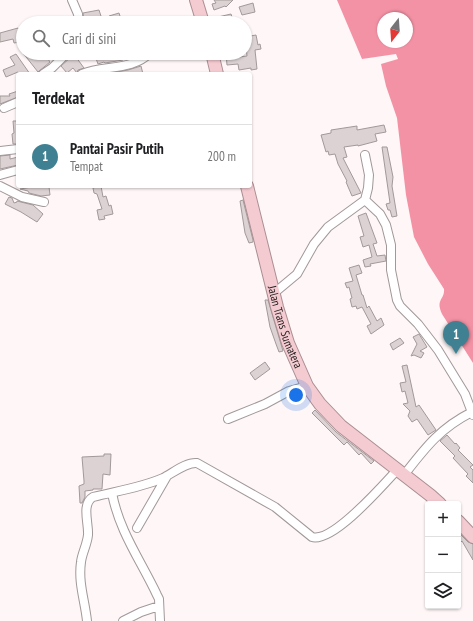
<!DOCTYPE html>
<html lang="id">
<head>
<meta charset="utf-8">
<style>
  :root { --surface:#fff; --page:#f2f2f2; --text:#202124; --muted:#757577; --line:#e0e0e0; --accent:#3f8192 }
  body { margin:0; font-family:"PT Sans Narrow",sans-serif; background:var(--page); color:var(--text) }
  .controls { position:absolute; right:12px; bottom:12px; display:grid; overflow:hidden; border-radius:4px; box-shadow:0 1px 3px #0004 }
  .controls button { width:36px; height:36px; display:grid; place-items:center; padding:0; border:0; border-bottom:1px solid var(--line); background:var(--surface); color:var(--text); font:20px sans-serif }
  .compass { position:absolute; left:377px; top:12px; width:36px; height:36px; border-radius:50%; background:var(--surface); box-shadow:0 1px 3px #0004; rotate:197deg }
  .you { position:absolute; left:296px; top:395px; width:14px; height:14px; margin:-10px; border:3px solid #fff; border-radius:50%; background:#1a73e8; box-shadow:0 0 0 6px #1a73e833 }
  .badge { display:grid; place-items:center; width:26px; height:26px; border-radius:50%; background:var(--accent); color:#fff; font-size:13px; font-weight:700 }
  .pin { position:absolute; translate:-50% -33px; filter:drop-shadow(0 1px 2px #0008) }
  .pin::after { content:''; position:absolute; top:21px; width:14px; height:12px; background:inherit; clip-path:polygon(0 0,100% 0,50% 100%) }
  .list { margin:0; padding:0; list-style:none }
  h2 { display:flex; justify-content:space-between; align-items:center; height:52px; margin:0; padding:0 16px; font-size:17px }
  h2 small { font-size:13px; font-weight:400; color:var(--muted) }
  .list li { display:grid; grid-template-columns:26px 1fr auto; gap:12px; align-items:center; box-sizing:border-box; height:64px; padding:0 16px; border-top:1px solid var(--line) }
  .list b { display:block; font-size:15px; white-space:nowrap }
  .list p { margin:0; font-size:13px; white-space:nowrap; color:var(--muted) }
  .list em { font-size:13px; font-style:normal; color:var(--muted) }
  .icon { flex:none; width:22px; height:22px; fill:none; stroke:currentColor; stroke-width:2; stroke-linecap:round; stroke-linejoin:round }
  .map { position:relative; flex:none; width:473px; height:621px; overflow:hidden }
  .search { position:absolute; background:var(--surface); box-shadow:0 1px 3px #0004; left:16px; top:16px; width:236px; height:44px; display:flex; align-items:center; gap:10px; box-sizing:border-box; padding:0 14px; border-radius:22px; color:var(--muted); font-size:15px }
  .panel { position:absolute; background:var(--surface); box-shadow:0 1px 3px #0004; left:16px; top:72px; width:236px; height:116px; border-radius:4px }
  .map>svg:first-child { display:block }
  .water { fill:#f492a5; fill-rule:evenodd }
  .building { fill:#dcd2d3; stroke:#a2999a }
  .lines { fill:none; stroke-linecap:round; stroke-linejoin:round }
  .minor-casing { stroke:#a19899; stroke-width:10 }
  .highway-casing { stroke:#aa8e92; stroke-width:14 }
  .minor { stroke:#fff; stroke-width:8 }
  .highway { stroke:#f4cbd1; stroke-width:12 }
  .labels { text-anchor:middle; stroke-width:3; stroke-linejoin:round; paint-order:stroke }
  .street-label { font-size:12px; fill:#201d1d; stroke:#fef6f7 }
</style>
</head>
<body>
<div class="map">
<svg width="473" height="621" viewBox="0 0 473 621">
  <rect width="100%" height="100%" fill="#fef6f7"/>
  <path class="water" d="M337 0H473V363L442 314C435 299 445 300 444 289L428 264 414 237 406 195 397 118 386 86 381 64 398 59 396 54 362 59ZM383 18H407V42H383Z"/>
  <path class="building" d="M214 0H233L226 7 225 6 214 10 212 4 216 3Z
    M253 3 255 12 242 15 239 7Z
    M99 10 102 19 98 20 100 23H94L91 19 84 21 83 13Z
    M119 13 122 22 111 23 109 16Z
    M231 14 233 20 220 23 218 17Z
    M18 28 20 34H18L20 42 14 43 13 39 0 42V33Z
    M256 35 258 45 260 44 261 49 255 50 257 69 251 70V68L239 70 238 64 227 65 226 54 238 53 239 57 247 56 245 37Z
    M23 53H44L50 62 38 72Z
    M73 53 84 68 78 70 77 73 73 68 67 73 61 66 71 57Z
    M94 53H141L133 57 132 56 123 59V60L105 63 104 62 98 64Z
    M16 54 30 74H19L18 72 6 77 3 70 15 65 10 57Z
    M141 66 143 74 111 73 128 70Z
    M18 91V97L0 104V96H10L9 94Z
    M13 121H18V144H13L12 134 14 133Z
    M384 125 386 132 375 134 377 141 358 146V145L344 147 347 157 343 158 361 193 352 196 346 182 347 181 338 164 335 154 329 155 328 151 326 152 321 135 331 133V130L357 126V130Z
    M382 147H387L393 177 392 186 397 216 392 217 390 210H388L386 204 390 203Z
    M10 155V159L18 157V165L0 169V156Z
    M38 186 49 187 50 195 41 196 29 193 28 191 20 189Z
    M101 186 103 197 106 196 109 206 111 205 113 214 104 216 105 219 99 220 97 210 102 209 97 194 94 193 93 188Z
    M9 197 12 198 14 203 17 202V201L33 205 43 214 37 222 21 212 5 204Z
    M243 200 253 240V242L249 243 245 233 240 201Z
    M366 213 377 243 373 244 377 256 385 255 386 261 370 264 371 266 365 267 363 260 372 257 369 245 363 247 360 237 364 236 358 216Z
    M359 265 362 273 356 275 362 295H363L367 308 369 306 377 321 381 318 384 325 371 334 367 326 371 324 362 307 357 309 356 306 352 307 350 299 352 298 349 287 347 288 345 283 353 281 349 268Z
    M265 300H268L283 351 279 352 276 344 270 327Z
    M419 334 427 347 420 351 424 353 421 358 414 355 411 356 417 344 413 337Z
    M400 338 404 343 393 350 390 344Z
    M265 362 270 369 255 380 250 373Z
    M407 365 416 407 419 405 436 430 428 435 417 419 412 422 408 416 410 411 403 404 408 403 405 391 402 392 400 383 406 382 402 366Z
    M315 410 336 432 374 461 371 464 361 453 359 455 347 442 344 445 312 413Z
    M447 435 455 444 456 443 460 448 458 450 473 465 470 467 473 470V483L466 476 468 474 453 458 455 456 440 441Z
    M104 454H111L110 475 103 474 102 489H93V490L85 491V497L82 503H80L79 486 84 484V481L82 457 104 456Z
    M458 532 468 542 473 544V560L462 541 461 542 458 538Z"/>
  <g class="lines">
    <g class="minor-casing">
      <path id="minor" d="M72 0 78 14 79 23
        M43 74 52 68 67 53
        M82 74C104 65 132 71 150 53
        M4 108 18 102
        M0 151 18 149
        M0 175 18 170
        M0 186 22 197 44 202
        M365 200 380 214 386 225 391 245V270L397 300 400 306 418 324 438 350 465 394 473 415
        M273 294 297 274 314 244 328 227 365 200 368 188 369 175 365 155
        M228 419 265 404 289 391 307 386
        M404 475C425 448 440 428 472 412
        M112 493C119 531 141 561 157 595L159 599 160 621
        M137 528 167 476
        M87 621C85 601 78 583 81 562 82 553 87 545 88 535 89 524 81 504 93 497 117 491 140 488 163 478 173 473 186 462 197 463L275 507 312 537C333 543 383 485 397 470
        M123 621 141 612 159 606"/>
    </g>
    <g class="highway-casing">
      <g id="highway">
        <path d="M196 0 203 23"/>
        <path d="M212 53 217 74"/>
        <path id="s1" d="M247 186 277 307 288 343 307 386 320 404 341 426 430 495 440 504"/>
        <path d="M458 521 473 537"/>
      </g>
    </g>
    <use href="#minor" class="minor"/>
    <use href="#highway" class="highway"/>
  </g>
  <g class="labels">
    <g class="street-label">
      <text dy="4" stroke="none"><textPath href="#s1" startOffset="146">Jalan Trans Sumatera</textPath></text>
    </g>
  </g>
</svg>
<div class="controls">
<button>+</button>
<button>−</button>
<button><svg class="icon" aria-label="layers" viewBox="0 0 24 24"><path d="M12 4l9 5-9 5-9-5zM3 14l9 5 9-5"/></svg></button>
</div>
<svg class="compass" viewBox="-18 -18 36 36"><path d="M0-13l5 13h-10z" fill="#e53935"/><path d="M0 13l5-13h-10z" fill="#757577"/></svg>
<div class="you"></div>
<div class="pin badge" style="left:456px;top:354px">1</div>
<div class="search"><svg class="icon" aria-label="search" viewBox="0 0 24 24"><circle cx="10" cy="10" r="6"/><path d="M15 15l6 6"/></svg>Cari di sini</div>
<section class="panel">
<h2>Terdekat<small></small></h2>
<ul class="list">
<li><span class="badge">1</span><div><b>Pantai Pasir Putih</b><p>Tempat</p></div><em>200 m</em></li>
</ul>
</section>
</div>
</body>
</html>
